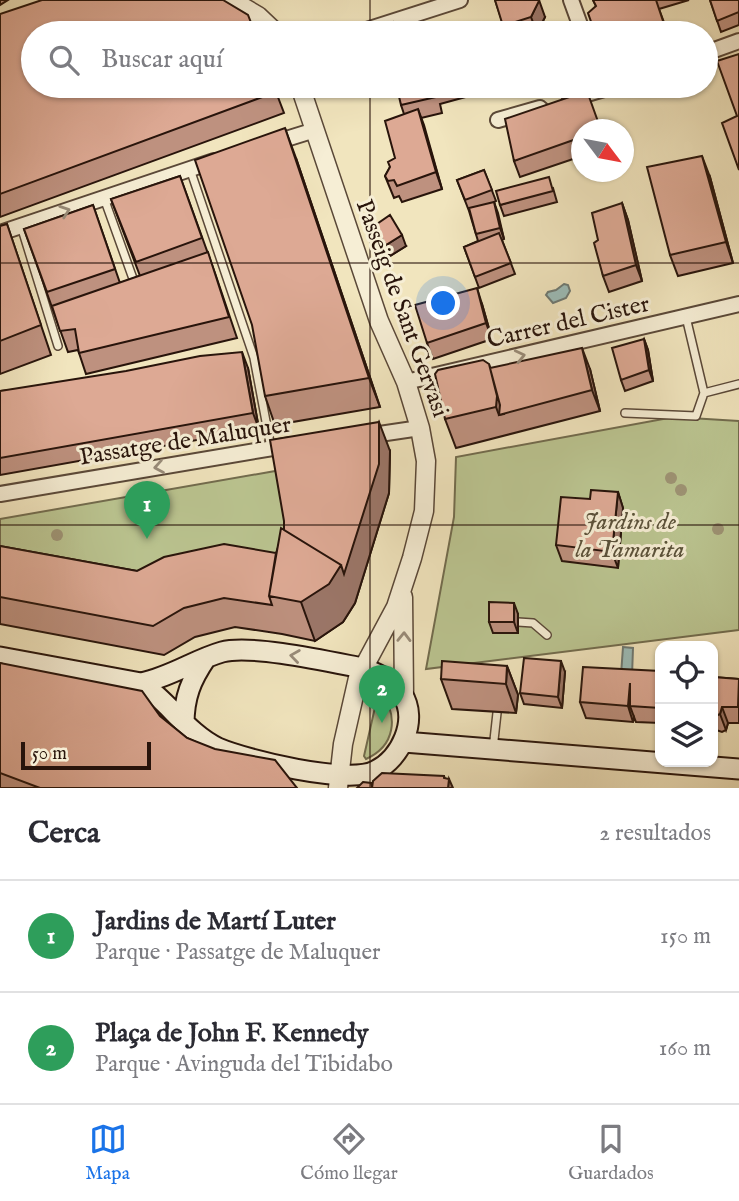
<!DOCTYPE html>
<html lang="es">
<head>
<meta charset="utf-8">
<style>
  :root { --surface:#fff; --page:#f7f7f7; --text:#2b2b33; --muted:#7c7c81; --line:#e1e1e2; --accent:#1a73e8 }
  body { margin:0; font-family:"IM FELL English",serif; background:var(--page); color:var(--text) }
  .controls { position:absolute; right:21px; bottom:21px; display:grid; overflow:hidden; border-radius:14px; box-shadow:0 2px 5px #0004 }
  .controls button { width:63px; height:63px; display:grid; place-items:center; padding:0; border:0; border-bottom:2px solid var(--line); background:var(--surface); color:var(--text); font:35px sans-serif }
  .compass { position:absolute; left:571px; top:119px; width:63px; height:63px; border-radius:50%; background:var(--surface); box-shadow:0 2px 5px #0004; rotate:122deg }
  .scale { position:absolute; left:21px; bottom:18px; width:130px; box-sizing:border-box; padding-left:7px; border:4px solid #28140b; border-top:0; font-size:19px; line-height:24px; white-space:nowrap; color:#28140b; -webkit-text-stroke:5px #f6eed5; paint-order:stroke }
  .you { position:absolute; left:444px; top:304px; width:24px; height:24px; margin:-18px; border:5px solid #fff; border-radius:50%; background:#1a73e8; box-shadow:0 0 0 10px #1a73e833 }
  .badge { display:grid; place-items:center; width:46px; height:46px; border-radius:50%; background:var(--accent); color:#fff; font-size:23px; font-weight:700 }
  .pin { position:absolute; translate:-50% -58px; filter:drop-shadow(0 2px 4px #0008) }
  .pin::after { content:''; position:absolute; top:37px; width:24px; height:21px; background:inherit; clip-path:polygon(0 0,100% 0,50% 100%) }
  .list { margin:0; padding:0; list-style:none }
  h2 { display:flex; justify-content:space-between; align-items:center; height:91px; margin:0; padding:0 28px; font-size:30px }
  h2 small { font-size:23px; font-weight:400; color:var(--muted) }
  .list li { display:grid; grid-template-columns:46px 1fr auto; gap:21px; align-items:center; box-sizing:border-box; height:112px; padding:0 28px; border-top:2px solid var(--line) }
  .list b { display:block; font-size:26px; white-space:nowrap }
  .list p { margin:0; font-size:23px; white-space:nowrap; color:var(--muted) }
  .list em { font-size:23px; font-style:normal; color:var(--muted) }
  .icon { flex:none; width:38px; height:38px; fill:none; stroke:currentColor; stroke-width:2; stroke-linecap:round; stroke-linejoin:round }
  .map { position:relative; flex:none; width:739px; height:788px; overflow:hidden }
  .search { position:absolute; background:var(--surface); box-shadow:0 2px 5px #0004; left:21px; right:21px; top:21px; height:77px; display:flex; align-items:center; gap:18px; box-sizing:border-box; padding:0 24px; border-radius:38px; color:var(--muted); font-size:26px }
  .sheet { height:315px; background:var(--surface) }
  nav { display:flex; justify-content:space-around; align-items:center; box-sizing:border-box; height:98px; border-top:2px solid var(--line); background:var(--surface); font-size:19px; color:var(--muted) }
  nav a { display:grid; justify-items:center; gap:4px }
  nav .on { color:var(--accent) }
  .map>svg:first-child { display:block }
  .green { fill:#bbc591; stroke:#726c4e; stroke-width:2 }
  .water { fill:#9cbdb9; stroke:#6e7973; stroke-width:2 }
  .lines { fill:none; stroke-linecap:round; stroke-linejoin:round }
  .service-casing { stroke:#5a4838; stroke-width:10 }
  .minor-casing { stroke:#5a4838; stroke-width:18 }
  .tertiary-casing { stroke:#5a4838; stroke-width:21 }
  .secondary-casing { stroke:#28140b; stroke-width:23 }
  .service { stroke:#f6eed5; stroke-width:7 }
  .minor { stroke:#f6eed5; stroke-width:14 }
  .tertiary { stroke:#f6eed5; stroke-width:18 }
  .secondary { stroke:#f6eed5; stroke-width:19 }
  .tree { fill:#9e9475 }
  .wall { fill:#be917f; stroke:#28140b; stroke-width:2 }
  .shaded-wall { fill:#9b7668; stroke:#28140b; stroke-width:2 }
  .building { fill:#dda994; stroke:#28140b; stroke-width:2 }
  .oneway { stroke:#998c7a }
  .grid { fill:none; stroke:#28140b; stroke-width:2; stroke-opacity:0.55 }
  .labels { text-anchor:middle; stroke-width:6; stroke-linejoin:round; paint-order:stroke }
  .street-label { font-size:24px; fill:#28140b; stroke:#f6eed5 }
  .park-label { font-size:24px; font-style:italic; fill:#5b523a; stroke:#f6eed5 }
</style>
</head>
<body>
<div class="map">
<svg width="739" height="788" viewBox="0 0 739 788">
  <rect width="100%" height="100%" fill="#f1e5be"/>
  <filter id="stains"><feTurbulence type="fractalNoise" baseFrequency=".00286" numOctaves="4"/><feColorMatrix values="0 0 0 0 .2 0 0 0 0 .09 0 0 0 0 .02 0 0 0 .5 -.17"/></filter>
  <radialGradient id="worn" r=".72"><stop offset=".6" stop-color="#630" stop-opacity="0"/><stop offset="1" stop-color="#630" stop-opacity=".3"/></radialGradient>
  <path class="green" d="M674 417 739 421V630L426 669 454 517 456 457Z
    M281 470 291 583 0 571V519Z
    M381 692C399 717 395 746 366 759L364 756 378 694Z"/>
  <path class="water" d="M564 284 568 285 570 291 566 298 553 303 546 295 548 292 556 290Z
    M623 647 633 648 632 676 621 675Z"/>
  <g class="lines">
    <g class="service-casing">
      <path id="service" d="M190 169 254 358 271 448
        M104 198 136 287
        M21 226 58 346
        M686 317 704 393
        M625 413 696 416 704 393 739 384
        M518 622 533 623 547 635
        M493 749 497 713"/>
    </g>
    <g class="minor-casing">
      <path id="minor" d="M571 0 583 33
        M357 33 460 0
        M706 53 739 41
        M570 99 614 86
        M498 120 540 108
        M270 144 315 130
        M0 233 214 161
        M406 382 739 304
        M366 436 420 428
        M0 494 291 445"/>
    </g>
    <g class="tertiary-casing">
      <path id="tertiary" d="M231 0 258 16 276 33
        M300 86 379 321 406 382 420 428 426 461 424 511 412 558 396 607 358 678 343 744 338 788
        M403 597 404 696"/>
    </g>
    <g class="secondary-casing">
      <path id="secondary" d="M0 657 141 683C171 677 194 660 222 652 251 644 331 662 362 668 377 673 393 680 402 694 419 720 401 758 375 771 348 785 246 760 218 748 187 733 169 702 141 683
        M184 724C184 697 191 680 206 658
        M404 742 739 769"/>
    </g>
    <use href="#service" class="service"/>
    <use href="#minor" class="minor"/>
    <use href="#tertiary" class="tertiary"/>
    <use href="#secondary" class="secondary"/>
  </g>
  <g class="tree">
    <circle cx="671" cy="478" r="6"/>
    <circle cx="681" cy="490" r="6"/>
    <circle cx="718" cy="529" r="6"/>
    <circle cx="57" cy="535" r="6"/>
  </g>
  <path class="wall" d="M0 0H8L0 5Z
    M495 0 545 17 537 33H506Z
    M593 0H689L659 9 668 33H595L596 6Z
    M710 0H739V25L721 32Z
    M0 14 276 92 284 113 0 217Z
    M357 86H381L360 93Z
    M407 86H471L473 95 440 104 442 113 421 118 442 189 402 202 399 196 394 198 385 176 395 158 404 114 401 105Z
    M582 130V156L520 177 514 161Z
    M296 158 380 407 275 425 265 396Z
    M484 170 496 201 494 202 504 239 502 240 515 274 479 288 464 247 478 241 469 211 457 180Z
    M180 176 215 273 237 338 86 374 78 350 68 352 24 229 93 205 120 283 140 276 111 199Z
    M710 177 733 263 678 276 670 255Z
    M553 188 557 202 504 216 500 205Z
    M622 203 628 220 642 281 609 292 603 276 598 240Z
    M7 224 51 355 0 374V226Z
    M374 226 406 246 390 256 378 237Z
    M482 304 492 339 433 359 427 343Z
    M644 339 648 350 653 381 625 391 621 380Z
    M248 368 259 429 0 475V391Z
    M490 368 590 369 600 411 456 448 445 419Z
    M390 451 389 493 355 603 343 622 315 641 282 634 235 627 195 637 164 655 0 624V546L137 571 276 553 284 530Z
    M618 492 623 508 618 568 562 561 556 545 590 499Z
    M518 614V633H493L489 622Z
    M0 663 160 716 187 738 297 788H0Z
    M507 666 518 695 516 713 452 709 441 679Z
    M660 671V723L636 722 634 717 633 722 586 718 580 702Z
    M565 672 562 708 524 704 520 693Z
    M713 677 739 679V723H728L726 730 722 732 713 729Z"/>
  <path class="shaded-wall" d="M539 0 545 17 537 33 531 17Z
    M418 109 424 125 442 189 436 172Z
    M285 128 296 158 380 407 369 378Z
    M702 156 710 177 733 263 726 242Z
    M494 202 498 213 504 239 500 228Z
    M622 203 628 220 642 281 636 265Z
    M402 235 406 246 390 256 386 245Z
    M477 288 482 304 492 339 486 323Z
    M644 339 648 350 653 381 649 370Z
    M582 348 590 369 600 411 592 390Z
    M242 352 248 368 259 429 253 413Z
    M489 364 504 414 499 415 496 407Z
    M379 422 390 451 389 493 355 603 343 622 315 641 301 602Z
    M618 492 623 508 618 568 612 552Z
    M514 603 518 614V633L514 622Z
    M561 661 565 672 562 708 558 697Z
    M507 666 518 695 516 713 506 684Z
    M630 683V706L634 717 633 722 628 706Z
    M722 707 728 723 726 730 720 714Z
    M444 776 448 787 449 779 453 788H448Z"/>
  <path class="building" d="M42 0H223L248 15 255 33H33V86H274L276 92 0 194V14Z
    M495 0H538L539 1 531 17 503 26Z
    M593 0H656L665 27 648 33H595L588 13 596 6Z
    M710 0H739V12L717 21Z
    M393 22 396 33H371L374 28Z
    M739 54V170L722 123 737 116 717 61Z
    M407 86H442L434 88 436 97 401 105 397 88Z
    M587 91 601 130H582V137L514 161 505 119Z
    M418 109 436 172 397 186 394 180 388 181 385 176 390 167 388 162 395 158 385 121Z
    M285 128 369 378 265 396 252 325 195 160Z
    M702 156 726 242 670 255 647 167Z
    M484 170 492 190 465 200 457 180Z
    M180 176 202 238 136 262 111 199Z
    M549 177 553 191 500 205 496 191Z
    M494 202 500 228 476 234 469 208Z
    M622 203 636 265 603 276 594 243 598 240 592 213Z
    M93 205 115 269 47 292 24 229Z
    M390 215 402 235 386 245 374 226Z
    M7 224 41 325 0 341V226Z
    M499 233 511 263 475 277 464 247Z
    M208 252 229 317 79 353 75 329 60 331 52 306Z
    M477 288 486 323 427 343 415 305Z
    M644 339 649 370 621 380 612 348Z
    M582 348 592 390 499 415 500 405 490 368Z
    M242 352 253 413 0 458V391L126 371 200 356Z
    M483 360 489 364 497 396 496 407 445 419 435 374 438 370Z
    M379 422V464L344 574 341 565 284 530V521L270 440Z
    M591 490 618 492 612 552 556 545 561 497 590 499Z
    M281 528 341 565 329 584 301 602 269 596Z
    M224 544 276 553 269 596 272 605 224 598 184 608 153 626 0 597V546L137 571 164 557Z
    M489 602 514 603V622H489Z
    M524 658 561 661 558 697 520 693Z
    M442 661 507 666 506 684 441 679Z
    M0 663 142 691 160 716 187 738 215 749 275 760 297 788H40L0 773Z
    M583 667 660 671V708L630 706V683L628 706 580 702Z
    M713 677 739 679 738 707H722L720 714 716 716 713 715Z
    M382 773 444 776V778L449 779 448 788H372L373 781Z
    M363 782 371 783 372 788H357Z"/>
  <defs><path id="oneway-chevron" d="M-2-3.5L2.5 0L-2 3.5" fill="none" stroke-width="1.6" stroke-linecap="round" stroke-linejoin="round" transform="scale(1.75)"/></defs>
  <g class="oneway">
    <use href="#oneway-chevron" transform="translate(65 211) rotate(-19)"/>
    <use href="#oneway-chevron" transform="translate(520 356) rotate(-13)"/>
    <use href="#oneway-chevron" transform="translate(159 467) rotate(170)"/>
    <use href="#oneway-chevron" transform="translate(404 637) rotate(-89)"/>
    <use href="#oneway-chevron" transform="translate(295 656) rotate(-172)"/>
  </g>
  <path class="grid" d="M370 0V33M370 86V788M0 263H739M0 525H739"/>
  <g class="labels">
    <g class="street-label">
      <text transform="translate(403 308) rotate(70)" y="8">Passeig de Sant Gervasi</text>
      <text transform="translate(568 321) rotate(-13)" y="8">Carrer del Cister</text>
      <text transform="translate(185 440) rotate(-9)" y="8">Passatge de Maluquer</text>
    </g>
    <g class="park-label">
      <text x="630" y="529">Jardins de<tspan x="630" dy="28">la Tamarita</tspan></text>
    </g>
  </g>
  <rect width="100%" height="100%" filter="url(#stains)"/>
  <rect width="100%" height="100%" fill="url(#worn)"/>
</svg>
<div class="controls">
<button><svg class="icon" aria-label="locate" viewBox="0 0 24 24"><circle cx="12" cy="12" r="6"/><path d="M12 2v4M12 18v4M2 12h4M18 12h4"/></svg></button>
<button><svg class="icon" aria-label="layers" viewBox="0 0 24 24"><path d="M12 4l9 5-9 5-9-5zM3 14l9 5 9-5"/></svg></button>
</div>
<svg class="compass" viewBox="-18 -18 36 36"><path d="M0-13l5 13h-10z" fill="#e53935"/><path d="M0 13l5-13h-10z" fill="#7c7c81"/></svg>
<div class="scale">50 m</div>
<div class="you"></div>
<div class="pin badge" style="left:147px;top:539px;background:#2e9e5b">1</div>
<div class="pin badge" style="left:382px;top:723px;background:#2e9e5b">2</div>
<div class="search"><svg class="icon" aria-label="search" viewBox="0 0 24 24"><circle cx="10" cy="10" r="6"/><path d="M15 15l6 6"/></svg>Buscar aquí</div>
</div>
<section class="sheet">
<h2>Cerca<small>2 resultados</small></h2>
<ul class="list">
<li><span class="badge" style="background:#2e9e5b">1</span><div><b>Jardins de Martí Luter</b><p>Parque · Passatge de Maluquer</p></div><em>150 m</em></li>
<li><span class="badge" style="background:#2e9e5b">2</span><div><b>Plaça de John F. Kennedy</b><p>Parque · Avinguda del Tibidabo</p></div><em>160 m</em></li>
</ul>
</section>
<nav>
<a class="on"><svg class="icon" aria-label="map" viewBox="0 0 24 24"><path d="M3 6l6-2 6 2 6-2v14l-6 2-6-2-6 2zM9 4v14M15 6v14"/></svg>Mapa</a>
<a><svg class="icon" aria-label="directions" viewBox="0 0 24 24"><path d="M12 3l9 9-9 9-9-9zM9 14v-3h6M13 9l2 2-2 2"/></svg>Cómo llegar</a>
<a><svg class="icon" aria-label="saved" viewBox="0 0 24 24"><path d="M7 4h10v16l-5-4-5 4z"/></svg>Guardados</a>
</nav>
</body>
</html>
